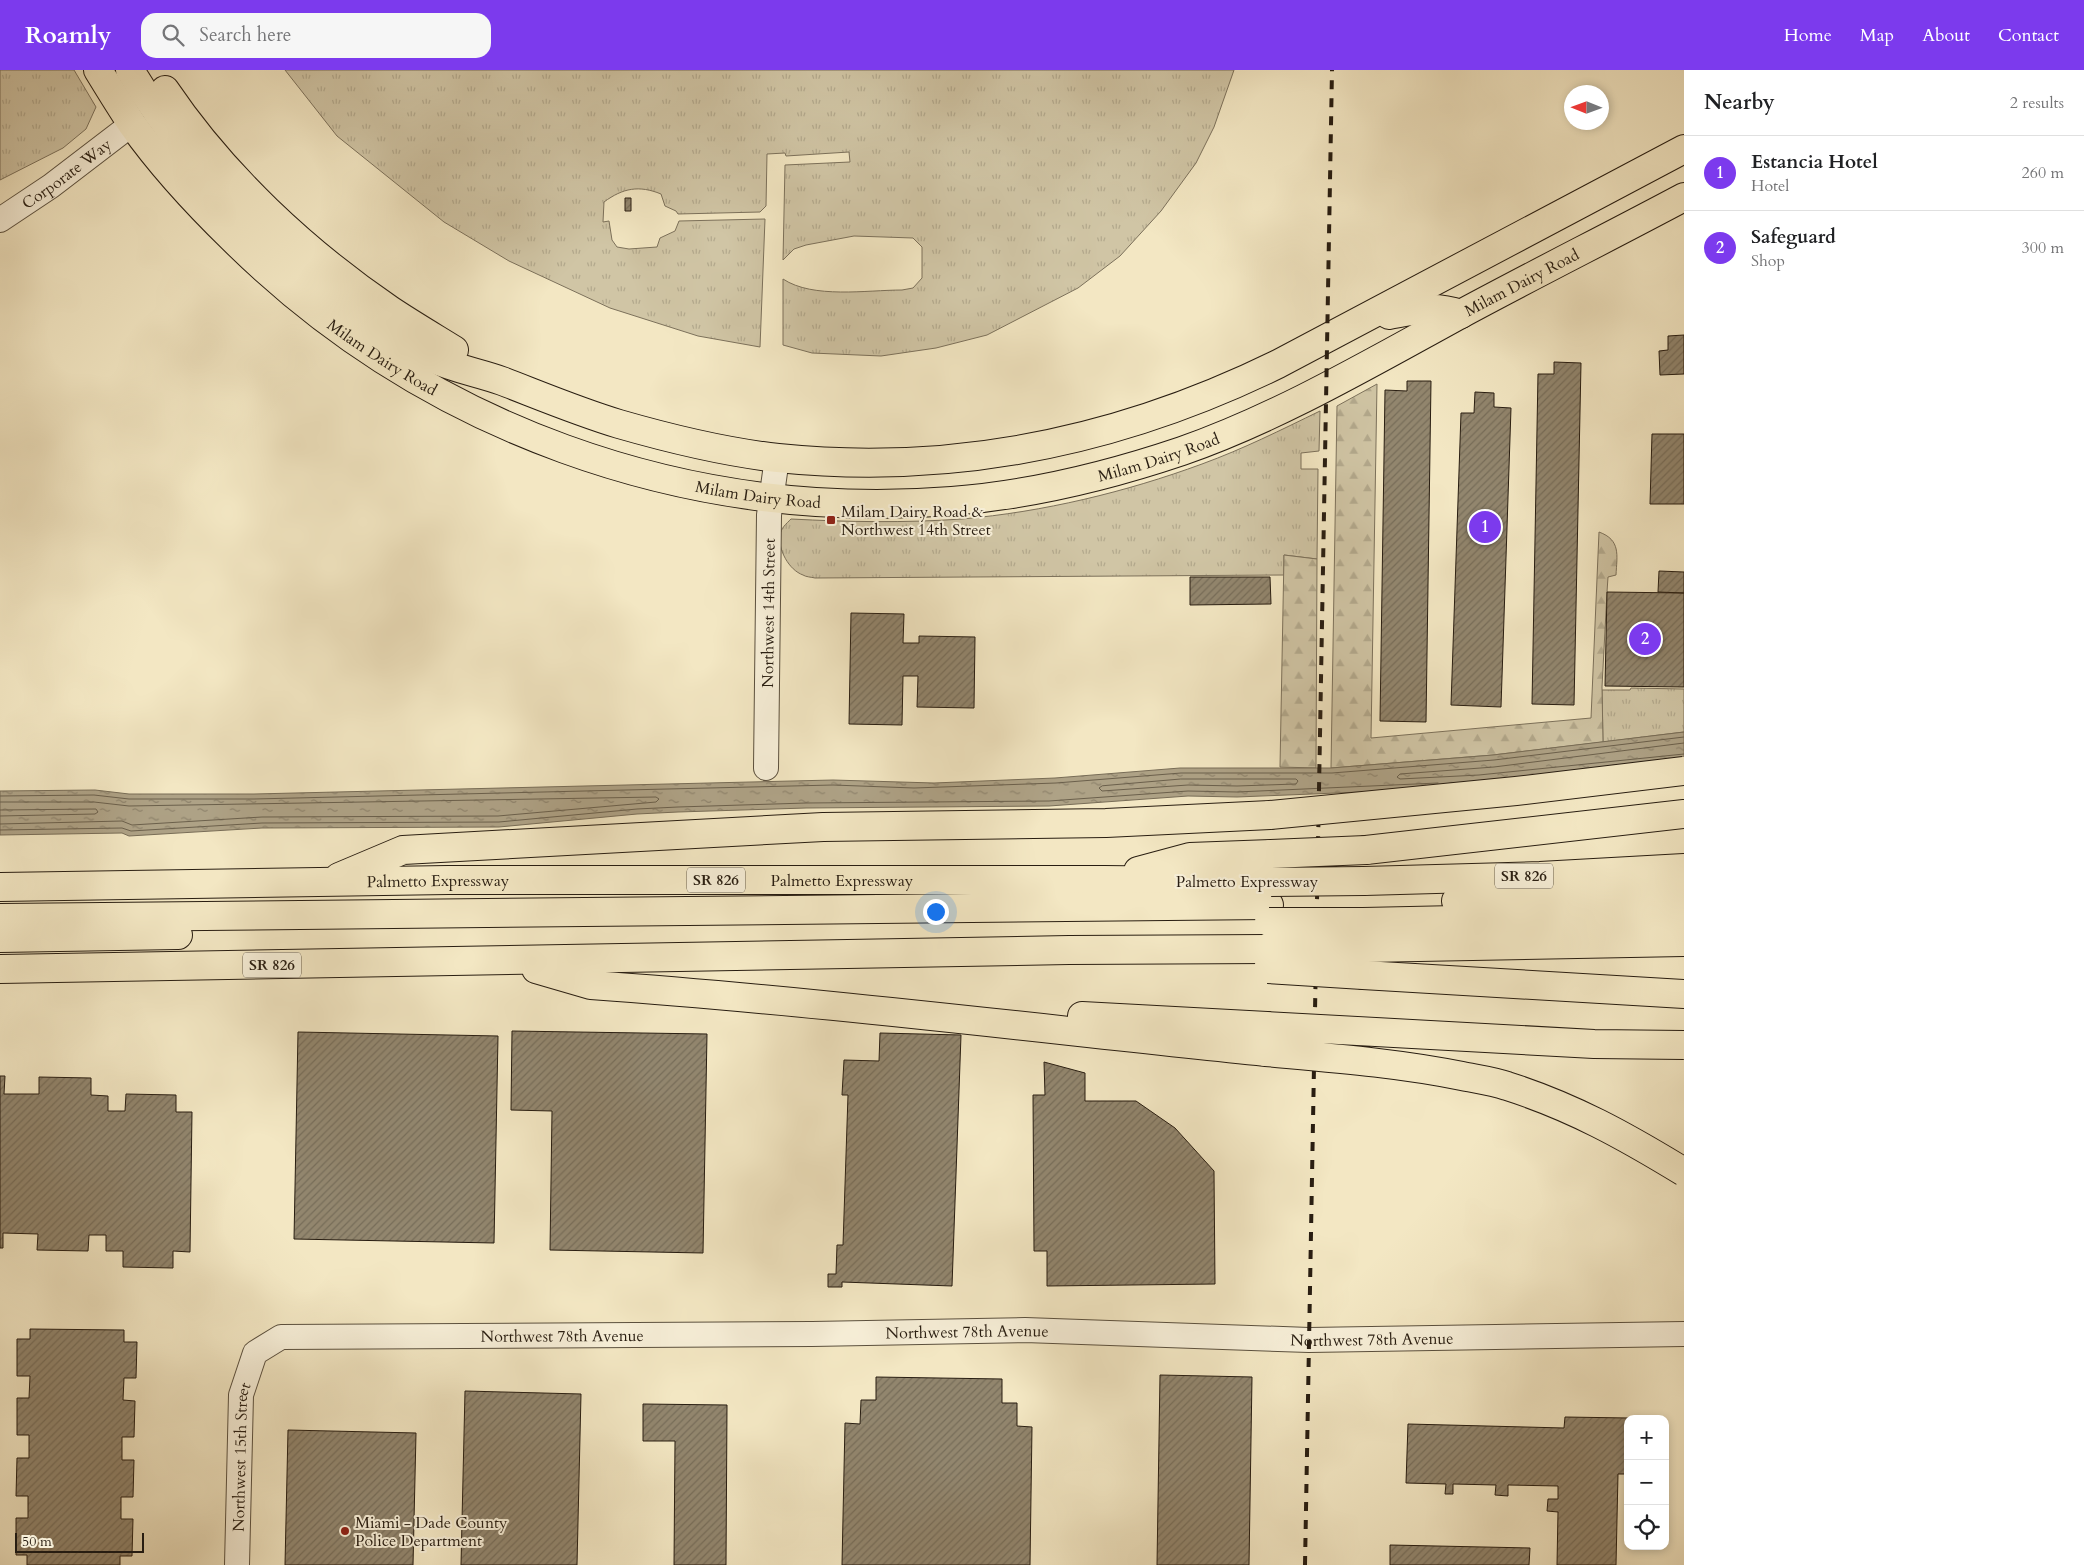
<!DOCTYPE html>
<html lang="en">
<head>
<meta charset="utf-8">
<style>
  :root { --surface:#fff; --page:#f6f6f6; --text:#202124; --muted:#757577; --line:#e0e0e0; --accent:#7c3aed }
  body { margin:0; font-family:Cardo,serif; background:var(--page); color:var(--text) }
  .controls { position:absolute; right:15px; bottom:15px; display:grid; overflow:hidden; border-radius:10px; box-shadow:0 2px 8px #0003 }
  .controls button { width:45px; height:45px; display:grid; place-items:center; padding:0; border:0; border-bottom:1px solid var(--line); background:var(--surface); color:var(--text); font:25px sans-serif }
  .compass { position:absolute; left:1564px; top:15px; width:45px; height:45px; border-radius:50%; background:var(--surface); box-shadow:0 2px 8px #0003; rotate:271deg }
  .scale { position:absolute; left:15px; bottom:12px; width:129px; box-sizing:border-box; padding-left:5px; border:2px solid #281d11; border-top:0; font-size:14px; line-height:18px; white-space:nowrap; color:#281d11; -webkit-text-stroke:4px #f7efd8; paint-order:stroke }
  .you { position:absolute; left:935px; top:841px; width:18px; height:18px; margin:-12px; border:4px solid #fff; border-radius:50%; background:#1a73e8; box-shadow:0 0 0 8px #1a73e833 }
  .badge { display:grid; place-items:center; width:32px; height:32px; border-radius:50%; background:var(--accent); color:#fff; font-size:16px; font-weight:700 }
  .pin { position:absolute; translate:-50% -50%; border:2px solid #fff; box-shadow:0 1px 5px #0006 }
  .list { margin:0; padding:0; list-style:none }
  h2 { display:flex; justify-content:space-between; align-items:center; height:65px; margin:0; padding:0 20px; font-size:21px }
  h2 small { font-size:16px; font-weight:400; color:var(--muted) }
  .list li { display:grid; grid-template-columns:32px 1fr auto; gap:15px; align-items:center; box-sizing:border-box; height:75px; padding:0 20px; border-top:1px solid var(--line) }
  .list b { display:block; font-size:19px; white-space:nowrap }
  .list p { margin:0; font-size:16px; white-space:nowrap; color:var(--muted) }
  .list em { font-size:16px; font-style:normal; color:var(--muted) }
  .icon { flex:none; width:28px; height:28px; fill:none; stroke:currentColor; stroke-width:2; stroke-linecap:round; stroke-linejoin:round }
  .map { position:relative; flex:none; width:1684px; height:1495px; overflow:hidden }
  header { display:flex; align-items:center; gap:30px; box-sizing:border-box; height:70px; padding:0 25px; background:var(--accent); color:#fff }
  header strong { font-size:24px }
  nav { display:flex; gap:28px; margin-inline-start:auto; font-size:18px }
  .search { width:350px; height:45px; background:var(--page); display:flex; align-items:center; gap:12px; box-sizing:border-box; padding:0 18px; border-radius:15px; color:var(--muted); font-size:19px }
  main { display:flex }
  aside { flex:1; background:var(--surface) }
  .map>svg:first-child { display:block }
  .grass { fill:url(#grass-tufts); stroke:#7c715b }
  .forest { fill:url(#forest-firs); stroke:#7c715b }
  .water { fill:url(#water-ripples); stroke:#786d57 }
  .lines { fill:none; stroke-linecap:round; stroke-linejoin:round }
  .shore { stroke:#6b604c; stroke-width:1 }
  .building { fill:url(#building-hatch); stroke:#281d11 }
  .minor-casing { stroke:#5b503e; stroke-width:26 }
  .major-casing { stroke:#281d11; stroke-width:30 }
  .highway-casing { stroke:#281d11; stroke-width:30 }
  .minor { stroke:#f7efd8; stroke-width:24 }
  .major { stroke:#f3e7c3; stroke-width:28 }
  .highway { stroke:#f3e7c3; stroke-width:28 }
  .rail { stroke:#281d11; stroke-width:4; stroke-dasharray:9 9; stroke-linecap:butt }
  .highway-bridge-casing { stroke:#281d11; stroke-width:30; stroke-linecap:butt }
  .highway-bridge { stroke:#f3e7c3; stroke-width:28 }
  .poi-dot { fill:#8f2418; stroke:#f7efd8; stroke-width:2 }
  .labels { text-anchor:middle; stroke-width:4; stroke-linejoin:round; paint-order:stroke }
  .shield { fill:#f7efd8; stroke:#665c4d; stroke-width:1 }
  .shield-label { font-size:15px; font-weight:bold; fill:#281d11 }
  .street-label { font-size:16px; fill:#281d11; stroke:#f7efd8 }
  .poi-label { font-size:16px; fill:#281d11; stroke:#f7efd8; text-anchor:start }
</style>
</head>
<body>
<header>
<strong>Roamly</strong>
<div class="search"><svg class="icon" aria-label="search" viewBox="0 0 24 24"><circle cx="10" cy="10" r="6"/><path d="M15 15l6 6"/></svg>Search here</div>
<nav><a>Home</a><a>Map</a><a>About</a><a>Contact</a></nav>
</header>
<main>
<div class="map">
<svg width="1684" height="1495" viewBox="0 0 1684 1495">
  <defs>
    <pattern id="grass-tufts" width="24" height="20" patternUnits="userSpaceOnUse" patternTransform="scale(1.25)"><rect width="24" height="20" fill="#d0c5a5"/><path d="M3 7l-1-3M5 7V3M7 7l1-3M15 17l-1-3M17 17v-4M19 17l1-3" fill="none" stroke="#b3a98d"/></pattern>
    <pattern id="forest-firs" width="22" height="20" patternUnits="userSpaceOnUse" patternTransform="scale(1.25)"><rect width="22" height="20" fill="#d0c5a5"/><path d="M5 1l3.5 6h-7zM16 11l3.5 6h-7z" fill="#b3a98d"/></pattern>
    <pattern id="water-ripples" width="26" height="14" patternUnits="userSpaceOnUse" patternTransform="scale(1.25)"><rect width="26" height="14" fill="#aea286"/><path d="M2 4q2-2 4 0t4 0M15 11q2-2 4 0t4 0" fill="none" stroke="#8e836c"/></pattern>
    <pattern id="building-hatch" width="6" height="6" patternUnits="userSpaceOnUse" patternTransform="scale(1.25)"><rect width="6" height="6" fill="#92866e"/><path d="M-1 1l2-2M0 6l6-6M5 7l2-2" fill="none" stroke="#776d59"/></pattern>
  </defs>
  <rect width="100%" height="100%" fill="#f3e7c3"/>
  <filter id="stains"><feTurbulence type="fractalNoise" baseFrequency=".004" numOctaves="4"/><feColorMatrix values="0 0 0 0 .2 0 0 0 0 .09 0 0 0 0 .02 0 0 0 .5 -.17"/></filter>
  <radialGradient id="worn" r=".72"><stop offset=".6" stop-color="#630" stop-opacity="0"/><stop offset="1" stop-color="#630" stop-opacity=".3"/></radialGradient>
  <path class="grass" d="M0 0H74L96 37 86 59 63 78 0 110Z
    M285 0H1234L1214 57 1196 93 1161 141 1120 186 1078 218 987 265 936 278 881 286 812 283 783 275V209C813 229 867 220 902 220L913 218 922 208V177L913 168 854 166 806 175 794 179 783 190 785 95 850 92 849 82 786 86 785 83 767 84 766 136 760 142 678 144 676 141 665 136 661 124C639 115 623 118 604 132L603 152 609 151 612 170 617 177 629 179 657 177 660 168 675 161 679 151 765 149 760 277 698 266 610 238 509 191 444 152 337 66Z
    M1320 341 1319 381 1301 383V399H1318L1317 489 1284 485V505L815 508C811 507 806 507 803 505 789 500 778 480 780 465 781 458 786 454 791 449 848 452 905 453 962 449 1043 442 1126 422 1202 394 1243 379 1281 360 1320 341Z
    M1631 618 1684 619V662L1603 672 1602 620H1630Z"/>
  <path class="forest" d="M1377 314 1371 668 1591 648 1599 462C1621 470 1617 485 1616 505L1608 507 1607 522 1602 617 1603 672 1493 685 1331 698 1337 336Z
    M1284 485 1317 489 1316 698 1280 697Z"/>
  <path class="water" d="M1684 662V695L1480 717 1312 724 1237 727 1188 726 1049 736 806 738 678 742 637 744 499 757 262 758 129 766 122 763 0 765V721L95 720 129 724H254L833 710 934 713 1055 708 1180 698H1331L1493 685Z"/>
  <g class="lines">
    <path class="shore" d="M1684 673 1494 697 1400 704 1397 707 1400 709 1479 705 1684 684
      M1181 709H1296L1298 711 1296 714 1237 716 1188 715 1102 721 1099 718 1102 716Z
      M0 726 94 725 129 729H254L833 715 914 718 1056 713 1181 703H1332L1494 690 1684 667
      M0 732H94L129 736 656 727 659 729 656 732 498 746 262 747 132 755 122 751 0 754
      M0 740 96 739 98 742 95 744 0 746
      M0 760 122 758 131 761 262 753 499 752 637 739 678 737 806 733 1049 731 1188 721 1237 722 1438 713"/>
  </g>
  <path class="building" d="M625 128H631V141H625Z
    M1684 265V304L1660 305 1659 281 1668 280V266Z
    M1554 292 1581 293 1574 635 1532 634 1538 304H1554Z
    M1407 311H1431L1426 652 1380 651 1385 320 1407 321Z
    M1475 322 1494 323V337L1511 338 1501 637 1451 635 1461 343H1474Z
    M1652 364H1684V434H1650Z
    M1659 501 1684 502V523L1658 522Z
    M1190 507H1270L1271 534 1190 535Z
    M1607 522 1684 523V617L1605 616Z
    M851 543 904 544 903 573H919V566L975 567 974 638 917 637 918 606H903L902 655 849 654Z
    M512 961 707 964 703 1183 550 1180 552 1041 511 1040Z
    M298 962 498 966 494 1173 294 1169Z
    M880 963 961 965 952 1216 842 1212V1217H828V1204H836L837 1175H843L848 1025H842L844 990 879 991Z
    M1044 992 1085 1003V1031H1136L1175 1058 1214 1101 1215 1214 1047 1216V1181H1034L1033 1025H1045Z
    M0 1006H5L4 1024H39V1007L91 1008V1025L108 1026V1041H125L126 1024 176 1025V1042H192L190 1182 173 1181V1198L123 1197V1181H106V1165H89L88 1181 37 1180 38 1164 3 1163V1178H0Z
    M30 1259 124 1260V1272H137L136 1308H124L123 1330 135 1331 134 1367H122V1390H134L133 1427H121V1449H133L132 1486H120V1495H27V1485H16V1448H28V1426H16L17 1388H29V1365H17V1328H29L30 1306H17V1269H30Z
    M1160 1305 1252 1307 1249 1495H1157Z
    M876 1307 1002 1309V1333H1017V1356L1032 1357 1030 1495H842L845 1353 860 1354 861 1330H876Z
    M465 1321 581 1324 577 1495H461Z
    M643 1334 727 1335 726 1495H674L675 1371H643Z
    M1565 1347 1629 1348 1628 1349V1404H1618L1616 1495H1557L1558 1442 1547 1441 1548 1429H1558V1416L1508 1415V1426L1495 1425 1496 1415 1453 1414V1424H1445L1446 1414 1406 1413 1408 1354 1564 1358Z
    M288 1360 416 1363 413 1495H285Z
    M1390 1475 1530 1478 1529 1495H1390Z"/>
  <g class="lines">
    <g class="minor-casing">
      <g id="minor">
        <path id="s1" d="M0 150 51 116 132 54"/>
        <path id="s2" d="M766 698 769 445 777 388"/>
        <path id="s3" d="M237 1495 241 1325 255 1283 281 1267 812 1264 1025 1260 1309 1270 1684 1264"/>
      </g>
    </g>
    <g class="major-casing">
      <g id="major">
        <path id="s4" d="M98 0C109 18 120 36 132 54 161 95 197 134 233 169 424 358 685 452 952 431 1030 425 1108 406 1182 381 1277 348 1371 293 1459 245 1533 205 1609 167 1684 127"/>
        <path d="M130 0C183 90 259 166 341 229 370 251 401 273 434 289 456 299 480 303 502 311 541 326 579 342 619 354 671 369 724 382 778 388 953 406 1121 371 1278 294L1684 79"/>
        <path d="M165 20C223 106 305 182 390 240 411 254 433 267 454 280"/>
        <path d="M1389 245C1416 240 1434 235 1461 244"/>
      </g>
    </g>
    <g class="highway-casing">
      <g id="highway">
        <path d="M1366 780 1684 744"/>
        <path d="M1138 801 1190 787 1271 784"/>
        <path d="M339 807 403 780 823 757 1106 753 1270 745"/>
        <path d="M1364 811 1540 806 1684 798"/>
        <path id="s5" d="M0 817 448 810H1105L1271 812"/>
        <path d="M1456 831 1684 821"/>
        <path d="M0 848 1269 835"/>
        <path d="M1363 852 1684 845"/>
        <path d="M0 868 178 865"/>
        <path d="M1365 878 1684 872"/>
        <path d="M0 899 1069 880 1269 879"/>
        <path d="M536 899 591 915C817 931 1042 959 1266 982"/>
        <path d="M1363 905 1684 924"/>
        <path d="M1082 946 1267 956"/>
      </g>
    </g>
    <use href="#minor" class="minor"/>
    <use href="#major" class="major"/>
    <use href="#highway" class="highway"/>
    <path class="rail" d="M1305 1495 1332 0"/>
    <g class="highway-bridge-casing">
      <path id="highway-bridge" d="M1270 745 1516 721 1684 701
        M1271 784 1366 780
        M1271 812 1364 811
        M1269 852H1363
        M1269 879 1365 878
        M1268 899 1363 905
        M1267 956 1594 974 1684 975
        M1266 982C1332 988 1398 993 1462 1006 1477 1009 1493 1011 1507 1016 1573 1037 1625 1066 1684 1102"/>
    </g>
    <use href="#highway-bridge" class="highway-bridge"/>
  </g>
  <g class="poi-dot">
    <rect x="826" y="445" width="10" height="10" rx="2.5"/>
    <circle cx="345" cy="1461" r="5"/>
  </g>
  <g class="labels">
    <g class="shield">
      <rect x="1495" y="793.5" width="58" height="25" rx="4"/>
      <rect x="687" y="797.5" width="58" height="25" rx="4"/>
      <rect x="243" y="882.5" width="58" height="25" rx="4"/>
    </g>
    <g class="shield-label">
      <text x="1524" y="811">SR 826</text>
      <text x="716" y="815">SR 826</text>
      <text x="272" y="900">SR 826</text>
    </g>
    <g class="street-label">
      <text dy="6" stroke="none"><textPath href="#s1" startOffset="81">Corporate Way</textPath></text>
      <text dy="6" stroke="none"><textPath href="#s4" startOffset="1622">Milam Dairy Road</textPath></text>
      <text dy="6" stroke="none"><textPath href="#s4" startOffset="408">Milam Dairy Road</textPath></text>
      <text dy="6" stroke="none"><textPath href="#s4" startOffset="1218">Milam Dairy Road</textPath></text>
      <text dy="6" stroke="none"><textPath href="#s4" startOffset="812">Milam Dairy Road</textPath></text>
      <text dy="6" stroke="none"><textPath href="#s2" startOffset="155">Northwest 14th Street</textPath></text>
      <text dy="6" stroke="none"><textPath href="#s5" startOffset="842">Palmetto Expressway</textPath></text>
      <text dy="6" stroke="none"><textPath href="#s5" startOffset="438">Palmetto Expressway</textPath></text>
      <text x="1247" y="817">Palmetto Expressway</text>
      <text dy="6" stroke="none"><textPath href="#s3" startOffset="931">Northwest 78th Avenue</textPath></text>
      <text dy="6" stroke="none"><textPath href="#s3" startOffset="526">Northwest 78th Avenue</textPath></text>
      <text dy="6" stroke="none"><textPath href="#s3" startOffset="1336">Northwest 78th Avenue</textPath></text>
      <text dy="6" stroke="none"><textPath href="#s3" startOffset="108">Northwest 15th Street</textPath></text>
    </g>
    <g class="poi-label">
      <text x="841" y="447">Milam Dairy Road &amp;<tspan x="841" dy="18">Northwest 14th Street</tspan></text>
      <text x="355" y="1458">Miami - Dade County<tspan x="355" dy="18">Police Department</tspan></text>
    </g>
  </g>
  <rect width="100%" height="100%" filter="url(#stains)"/>
  <rect width="100%" height="100%" fill="url(#worn)"/>
</svg>
<div class="controls">
<button>+</button>
<button>−</button>
<button><svg class="icon" aria-label="locate" viewBox="0 0 24 24"><circle cx="12" cy="12" r="6"/><path d="M12 2v4M12 18v4M2 12h4M18 12h4"/></svg></button>
</div>
<svg class="compass" viewBox="-18 -18 36 36"><path d="M0-13l5 13h-10z" fill="#e53935"/><path d="M0 13l5-13h-10z" fill="#757577"/></svg>
<div class="scale">50 m</div>
<div class="you"></div>
<div class="pin badge" style="left:1485px;top:457px">1</div>
<div class="pin badge" style="left:1645px;top:569px">2</div>
</div>
<aside>
<h2>Nearby<small>2 results</small></h2>
<ul class="list">
<li><span class="badge">1</span><div><b>Estancia Hotel</b><p>Hotel</p></div><em>260 m</em></li>
<li><span class="badge">2</span><div><b>Safeguard</b><p>Shop</p></div><em>300 m</em></li>
</ul>
</aside>
</main>
</body>
</html>
